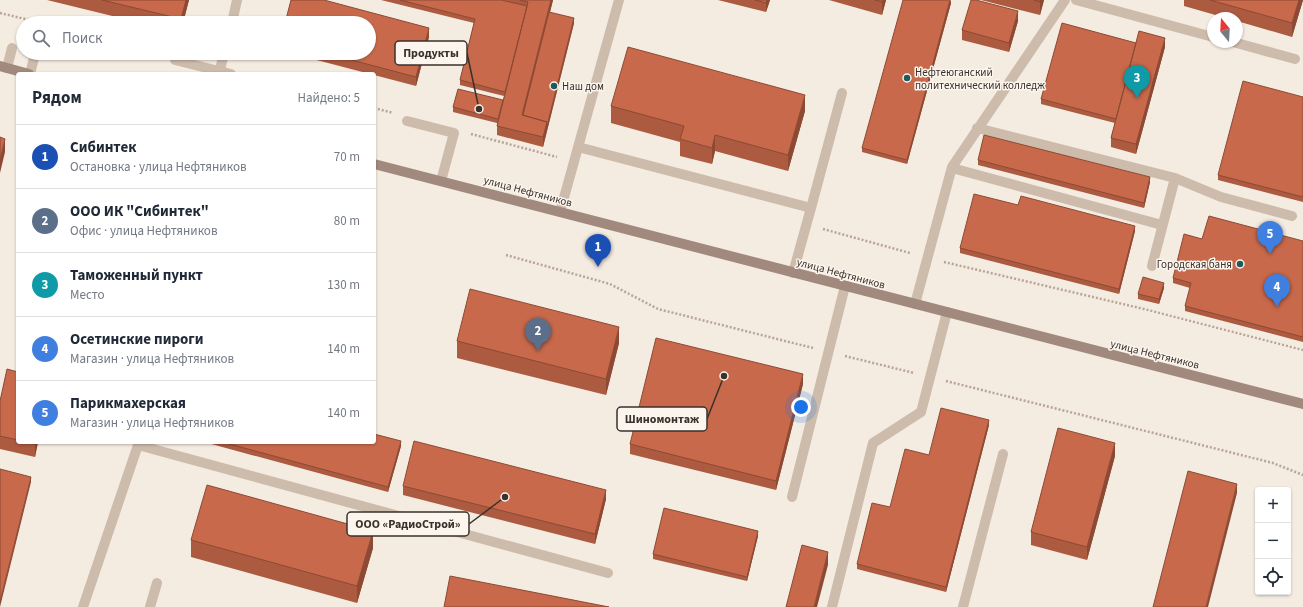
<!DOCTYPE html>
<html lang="ru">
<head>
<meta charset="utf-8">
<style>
  :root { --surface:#fff; --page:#f2f2f3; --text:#1f2937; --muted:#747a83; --line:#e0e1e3; --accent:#1f5a5e }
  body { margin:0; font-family:"Source Sans 3",sans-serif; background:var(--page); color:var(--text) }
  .controls { position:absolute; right:12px; bottom:12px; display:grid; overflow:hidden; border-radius:4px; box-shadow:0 1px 3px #0004 }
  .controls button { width:36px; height:36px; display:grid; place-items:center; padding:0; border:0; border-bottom:1px solid var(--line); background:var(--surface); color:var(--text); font:20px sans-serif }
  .compass { position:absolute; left:1207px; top:12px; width:36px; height:36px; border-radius:50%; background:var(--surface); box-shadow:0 1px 3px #0004; rotate:342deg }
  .you { position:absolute; left:801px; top:407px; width:14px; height:14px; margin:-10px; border:3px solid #fff; border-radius:50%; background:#1a73e8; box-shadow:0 0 0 6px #1a73e833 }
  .badge { display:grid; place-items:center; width:26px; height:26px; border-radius:50%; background:var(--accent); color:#fff; font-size:13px; font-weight:700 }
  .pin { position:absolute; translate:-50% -33px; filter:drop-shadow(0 1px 2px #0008) }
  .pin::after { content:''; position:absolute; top:21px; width:14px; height:12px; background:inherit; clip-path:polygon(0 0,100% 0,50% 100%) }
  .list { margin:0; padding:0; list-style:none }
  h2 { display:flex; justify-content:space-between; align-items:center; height:52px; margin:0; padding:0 16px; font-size:17px }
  h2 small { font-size:13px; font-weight:400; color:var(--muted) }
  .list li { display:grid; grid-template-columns:26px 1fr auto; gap:12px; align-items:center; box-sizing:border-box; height:64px; padding:0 16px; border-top:1px solid var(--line) }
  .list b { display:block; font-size:15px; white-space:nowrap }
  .list p { margin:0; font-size:13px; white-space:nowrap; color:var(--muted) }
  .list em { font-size:13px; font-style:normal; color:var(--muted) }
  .icon { flex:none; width:22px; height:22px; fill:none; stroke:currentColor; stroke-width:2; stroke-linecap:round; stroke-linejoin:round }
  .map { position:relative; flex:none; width:1303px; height:607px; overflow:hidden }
  .search { position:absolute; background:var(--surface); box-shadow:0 1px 3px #0004; left:16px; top:16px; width:360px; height:44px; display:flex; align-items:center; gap:10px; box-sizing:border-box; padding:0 14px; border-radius:22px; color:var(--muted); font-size:15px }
  .panel { position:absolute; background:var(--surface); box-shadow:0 1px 3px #0004; left:16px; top:72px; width:360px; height:372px; border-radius:4px }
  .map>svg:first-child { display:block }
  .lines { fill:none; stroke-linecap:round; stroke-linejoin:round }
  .path { stroke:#b9a596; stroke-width:2.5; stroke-dasharray:2 2; stroke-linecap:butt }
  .service { stroke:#cdbbac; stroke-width:10 }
  .secondary { stroke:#a18a7d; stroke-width:10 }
  .wall { fill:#ac5a40 }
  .shaded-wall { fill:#8c4a34 }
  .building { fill:#c8694b; stroke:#8c4a34 }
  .poi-dot { fill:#1f5a5e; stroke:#fbf5ee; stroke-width:1.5 }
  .labels { text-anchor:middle; stroke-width:3; stroke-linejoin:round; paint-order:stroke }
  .poi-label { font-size:11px; fill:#3b302b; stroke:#fbf5ee; text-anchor:start }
  .street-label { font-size:11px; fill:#3b302b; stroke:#fbf5ee }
  .leader { fill:none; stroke:#3b302b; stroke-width:1.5 }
  .callout-dot { fill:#3b302b; stroke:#fbf5ee; stroke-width:1.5 }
  .callout { fill:#fbf5ee; stroke:#3b302b; stroke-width:1.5 }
  .callout-label { font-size:12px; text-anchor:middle; font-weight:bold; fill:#3b302b }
</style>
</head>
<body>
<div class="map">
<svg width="1303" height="607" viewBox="0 0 1303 607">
  <rect width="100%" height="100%" fill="#f4ebe1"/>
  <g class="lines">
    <path class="path" d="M0 13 42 23
      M374 108 393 113
      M471 134 557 157
      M823 229 910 253
      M506 255 610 284 658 309 813 348
      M944 262 1144 309 1303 350
      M845 356 914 373
      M946 381 1273 463 1303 475"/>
    <path class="service" d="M1076 0 1213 37
      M232 23 237 0
      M1233 42 1295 59
      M175 60 231 74
      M7 68 12 48
      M30 74 35 54
      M219 74 224 53
      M407 121 454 133 441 181
      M977 128 1175 178 1152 266
      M578 147 811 208 793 273
      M952 168 1162 225
      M1175 178 1221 197 1292 216
      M811 208 842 93
      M560 212 619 0
      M915 304 952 167 1065 0
      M138 445 608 573
      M792 497 845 286
      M83 607 139 442
      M150 607 157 583
      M832 607 873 443 921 412 947 312
      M963 607 1003 454"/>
    <path class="secondary" d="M0 66 29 74
      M374 164 1303 404"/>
  </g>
  <path class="wall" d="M47 0H189L183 23H141Z
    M381 0H501L504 1V0H553L550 12 574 23 543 147 497 135V123L453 112V107L503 100 504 96 460 85V80L474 23Z
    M718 0H770L766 12Z
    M829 0H886L882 15Z
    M951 0V3L907 164 862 152V148Z
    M981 0H1044L1040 15Z
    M1184 0H1303L1292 37 1237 21V18H1226L1184 6Z
    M1018 21 1009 52 962 40V30Z
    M429 37 416 86 374 75V74H370L290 53H369Z
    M1136 43 1165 47 1136 154 1111 147V138L1115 123 1041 104V99Z
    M1303 97V202L1218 180V175Z
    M611 106 805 111 788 171 715 151 712 164 680 156V142L611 123Z
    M978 160 1150 182 1144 208 978 165Z
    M1018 205 1135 231 1119 294 960 253V248Z
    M1202 239 1303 241V342L1185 311V306L1190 288 1173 283V278Z
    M1164 288 1159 304 1138 299V294Z
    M457 341 619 343 606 395 457 358Z
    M18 372V442H38L35 457 0 449V401Z
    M803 384 776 490 630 454V444Z
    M989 425 946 592 857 569V564L890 507 929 455Z
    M204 442H374L401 446 388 492Z
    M1115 456 1087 560 1031 545V532Z
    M403 486 606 499 595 544 403 495Z
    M758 536 747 581 653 559V554Z
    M191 540 373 548 357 603 191 557Z"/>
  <path class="shaded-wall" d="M186 0H189L183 23H181V19Z
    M551 0H553L523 120 522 115Z
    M767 0H770L766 12V3Z
    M883 0H886L882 15V2Z
    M950 0 951 3 907 164V160Z
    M1040 0H1044L1040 15Z
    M1299 0H1303L1292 37V23Z
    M1018 11V21L1009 52V43Z
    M574 18V23L543 147V137Z
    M429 28V37L416 86V77Z
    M1165 38V47L1136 154V144Z
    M805 95V111L788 171V155Z
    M715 135V151L712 164V148Z
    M5 139V152L0 173V160Z
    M1150 177V182L1144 208V203Z
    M1135 226V231L1119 294V289Z
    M1164 283V288L1159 304V299Z
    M619 327V343L606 395V379Z
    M803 374V384L776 490V481Z
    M989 420V425L946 592V587Z
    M401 441V446L388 492V487Z
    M35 442H38L35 457Z
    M1115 443V456L1087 560V547Z
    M31 477V482L0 607V602Z
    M1237 484V493L1208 607H1206Z
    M606 490V499L595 544V534Z
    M373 531V548L357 603V586Z
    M758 531V536L747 581V577Z
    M828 552V565L817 607H814Z"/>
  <path class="building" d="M102 0H186L181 19Z
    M291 0H324L429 28 416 77 325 53H369V23H285Z
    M400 0H501L527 6 505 92 460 80 475 19Z
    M520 0H551L522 115 547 122 543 137 497 126 528 2Z
    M755 0H767L766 3Z
    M875 0H883L882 2Z
    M903 0H950L907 160 862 148Z
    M971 0H976L1018 11 1009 43 962 30Z
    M1034 0H1040V2Z
    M1210 0H1299L1292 23Z
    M549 12 574 18 547 126V122L523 115Z
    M1062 23 1136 43 1116 119 1041 99Z
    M1139 31 1165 38 1136 144 1111 138Z
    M628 47 805 95 788 155 715 135 712 148 680 139 684 126 611 106Z
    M1243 81 1303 97V197L1218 175Z
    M458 89 503 100 498 119 453 107Z
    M984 135 1150 177 1144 203 978 160Z
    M0 137 5 139 0 160Z
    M974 194 1018 205 1021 196 1135 226 1119 289 960 248Z
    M1209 216 1303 241V337L1185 306 1191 283 1173 278 1184 234 1202 239Z
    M1143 277 1164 283 1159 299 1138 294Z
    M470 289 619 327 606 379 457 341Z
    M656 338 803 374 776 481 630 444Z
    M7 369 18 372V440L0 436V401Z
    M941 408 989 420 946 587 857 564 872 503 890 507 905 449 929 455Z
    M1058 428 1115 443 1087 547 1031 532Z
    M374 434 401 441 388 487 222 442H374Z
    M414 441 606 490 595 534 403 486Z
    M28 442H35V444Z
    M0 469 31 477 0 602Z
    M1188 471 1237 484 1206 607H1153Z
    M207 485 373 531 357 586 191 540Z
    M664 508 758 531 747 577 653 554Z
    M802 545 828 552 814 607H786Z
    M450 576 609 607H444Z"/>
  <g class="poi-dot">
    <circle cx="907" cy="78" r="4"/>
    <circle cx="554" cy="86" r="4"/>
    <circle cx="1240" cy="264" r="4"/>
  </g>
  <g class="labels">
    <g class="poi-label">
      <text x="915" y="76">Нефтеюганский<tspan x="915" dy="13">политехнический колледж</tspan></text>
      <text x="562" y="90">Наш дом</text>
      <text x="1232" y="268" text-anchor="end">Городская баня</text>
    </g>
    <g class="street-label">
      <text transform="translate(528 191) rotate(15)" y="4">улица Нефтяников</text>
      <text transform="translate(841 273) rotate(15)" y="4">улица Нефтяников</text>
      <text transform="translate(1155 354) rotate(14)" y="4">улица Нефтяников</text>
    </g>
  </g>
  <path class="leader" d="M479 109L467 53M724 376L707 419M505 497L469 524"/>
  <g class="callout-dot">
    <circle cx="479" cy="109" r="4"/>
    <circle cx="724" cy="376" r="4"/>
    <circle cx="505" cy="497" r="4"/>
  </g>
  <g class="callout">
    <rect x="395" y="41" width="72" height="24" rx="4"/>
    <rect x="617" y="407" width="90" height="24" rx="4"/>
    <rect x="347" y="512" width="122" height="24" rx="4"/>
  </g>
  <g class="callout-label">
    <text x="431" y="57">Продукты</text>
    <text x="662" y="423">Шиномонтаж</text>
    <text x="408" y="528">ООО «РадиоСтрой»</text>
  </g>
</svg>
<div class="controls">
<button>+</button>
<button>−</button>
<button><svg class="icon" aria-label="locate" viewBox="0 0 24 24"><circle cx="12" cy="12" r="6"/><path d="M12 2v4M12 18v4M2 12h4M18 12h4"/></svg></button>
</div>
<svg class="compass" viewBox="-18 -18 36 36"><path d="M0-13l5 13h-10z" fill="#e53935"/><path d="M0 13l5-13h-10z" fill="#747a83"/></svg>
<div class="you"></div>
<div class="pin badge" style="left:598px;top:267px;background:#1a4fb4">1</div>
<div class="pin badge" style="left:538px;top:351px;background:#5c6f8a">2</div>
<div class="pin badge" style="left:1137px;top:98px;background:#0f9aa8">3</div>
<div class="pin badge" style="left:1277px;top:307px;background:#3f7fe0">4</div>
<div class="pin badge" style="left:1270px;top:254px;background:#3f7fe0">5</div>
<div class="search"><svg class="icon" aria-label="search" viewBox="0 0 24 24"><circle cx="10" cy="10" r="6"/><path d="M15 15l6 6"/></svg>Поиск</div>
<section class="panel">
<h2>Рядом<small>Найдено: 5</small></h2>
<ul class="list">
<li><span class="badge" style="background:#1a4fb4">1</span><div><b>Сибинтек</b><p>Остановка · улица Нефтяников</p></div><em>70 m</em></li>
<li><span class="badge" style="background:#5c6f8a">2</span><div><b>ООО ИК &quot;Сибинтек&quot;</b><p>Офис · улица Нефтяников</p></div><em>80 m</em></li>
<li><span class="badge" style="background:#0f9aa8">3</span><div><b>Таможенный пункт</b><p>Место</p></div><em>130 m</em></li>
<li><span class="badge" style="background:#3f7fe0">4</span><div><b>Осетинские пироги</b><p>Магазин · улица Нефтяников</p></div><em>140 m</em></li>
<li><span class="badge" style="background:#3f7fe0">5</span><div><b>Парикмахерская</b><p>Магазин · улица Нефтяников</p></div><em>140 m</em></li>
</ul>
</section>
</div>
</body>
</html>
